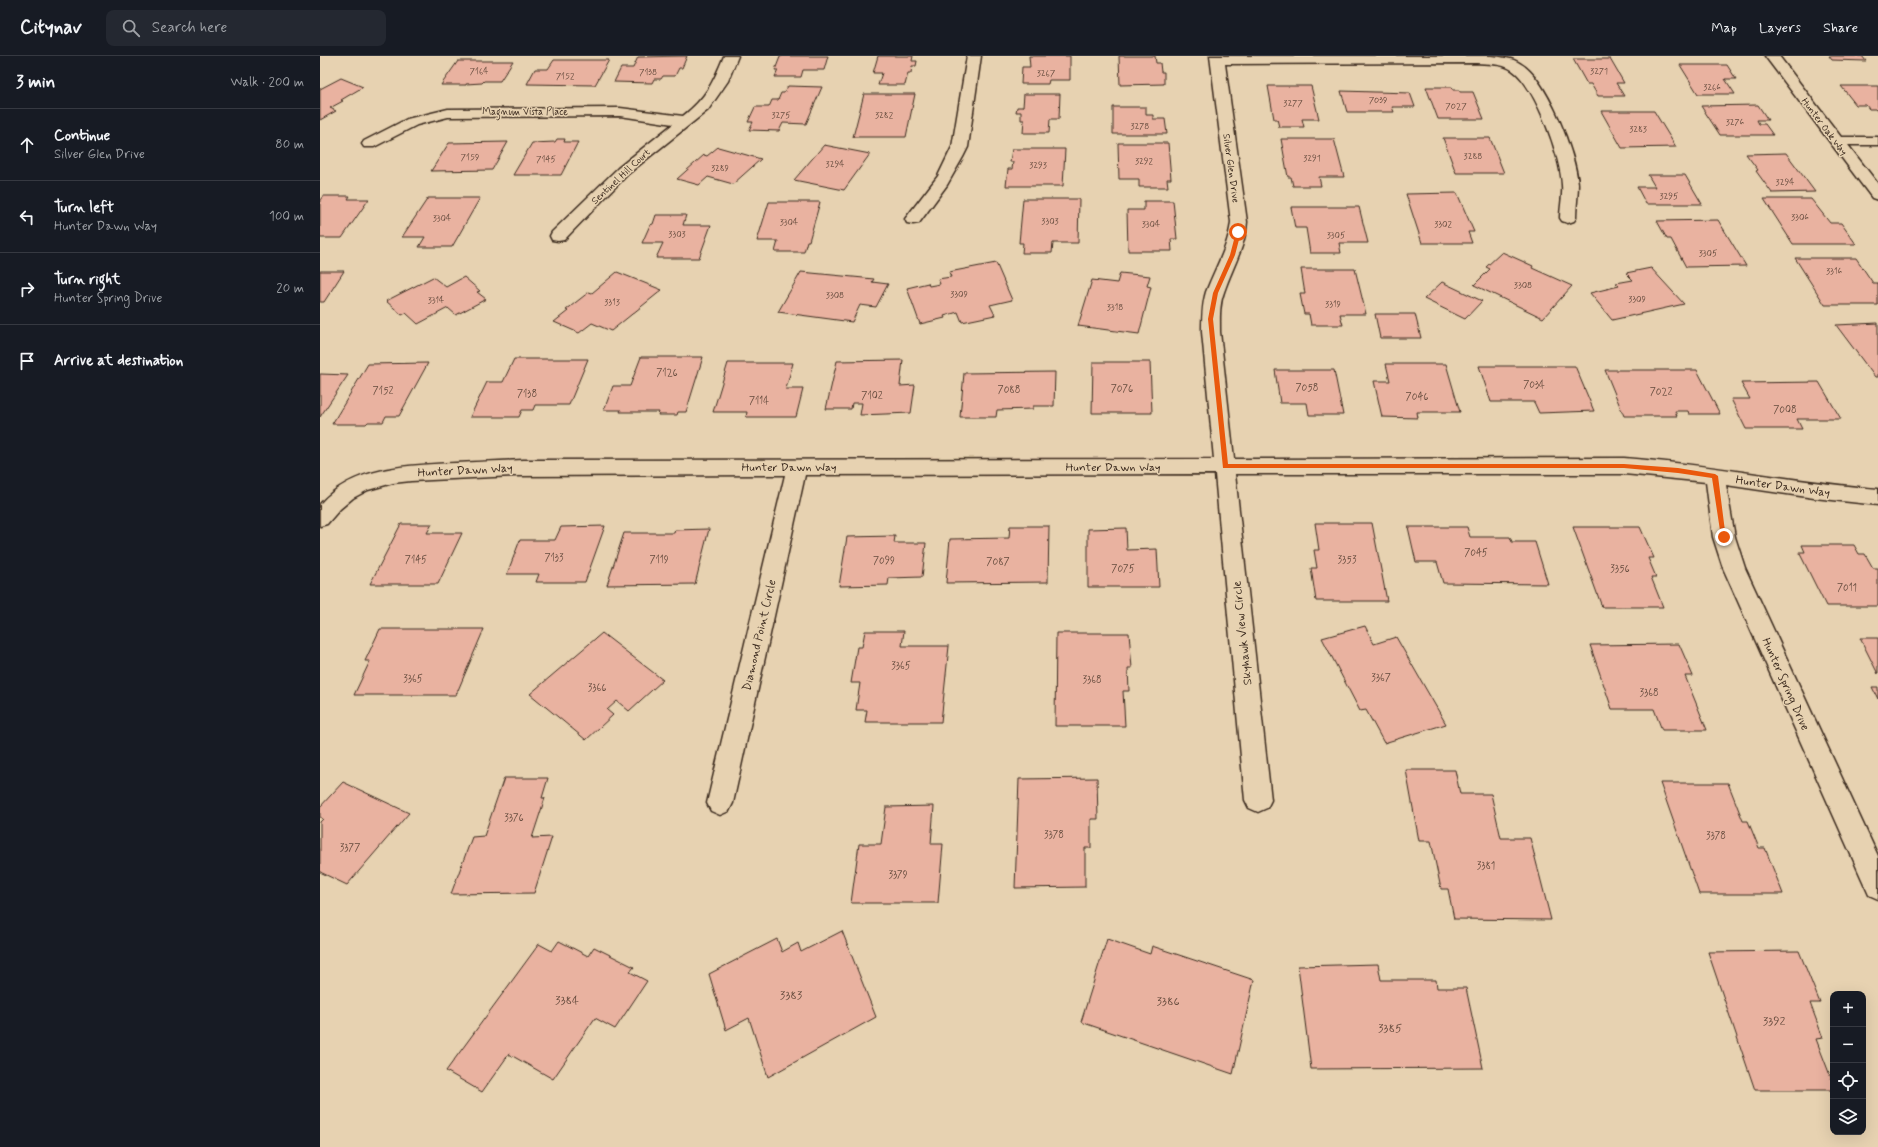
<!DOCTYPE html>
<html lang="en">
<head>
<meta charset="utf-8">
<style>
  :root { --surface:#171b24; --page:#242831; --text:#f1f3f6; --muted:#9ea1a6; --line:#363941 }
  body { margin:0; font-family:Mynerve,sans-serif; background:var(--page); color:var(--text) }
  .controls { position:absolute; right:12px; bottom:12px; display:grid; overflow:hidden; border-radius:8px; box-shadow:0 4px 16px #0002 }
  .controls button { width:36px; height:36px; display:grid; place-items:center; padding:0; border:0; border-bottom:1px solid var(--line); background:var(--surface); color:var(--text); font:20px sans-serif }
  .stop { position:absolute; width:12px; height:12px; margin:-9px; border:3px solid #ea580c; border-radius:50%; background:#fff }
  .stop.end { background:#ea580c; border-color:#fff; box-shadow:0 1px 4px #0008 }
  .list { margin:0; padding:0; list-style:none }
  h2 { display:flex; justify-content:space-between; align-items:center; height:52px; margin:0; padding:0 16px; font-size:17px }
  h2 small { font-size:13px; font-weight:400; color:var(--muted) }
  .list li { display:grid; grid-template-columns:26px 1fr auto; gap:12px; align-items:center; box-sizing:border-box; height:72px; padding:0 16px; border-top:1px solid var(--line) }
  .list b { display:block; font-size:15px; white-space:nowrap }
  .list p { margin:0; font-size:13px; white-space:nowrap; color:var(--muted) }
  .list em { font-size:13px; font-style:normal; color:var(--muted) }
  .icon { flex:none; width:22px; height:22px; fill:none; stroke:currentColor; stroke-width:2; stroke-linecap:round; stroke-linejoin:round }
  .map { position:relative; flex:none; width:1558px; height:1091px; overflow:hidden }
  header { display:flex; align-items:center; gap:24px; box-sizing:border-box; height:56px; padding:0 20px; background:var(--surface); border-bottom:1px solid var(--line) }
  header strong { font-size:19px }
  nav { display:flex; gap:22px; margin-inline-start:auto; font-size:14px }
  .search { width:280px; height:36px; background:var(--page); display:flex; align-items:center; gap:10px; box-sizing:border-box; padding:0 14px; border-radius:8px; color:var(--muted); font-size:15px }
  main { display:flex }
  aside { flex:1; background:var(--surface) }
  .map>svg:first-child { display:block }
  .building { fill:#e9b2a0; stroke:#3b2a1e }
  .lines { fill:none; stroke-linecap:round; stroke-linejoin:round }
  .minor-casing { stroke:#3b2a1e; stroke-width:3 }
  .minor { fill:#e7d2b1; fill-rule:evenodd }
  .route { fill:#ea580c }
  .labels { text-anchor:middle; stroke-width:3; stroke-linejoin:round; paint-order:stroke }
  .far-number-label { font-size:9px; fill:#664c3e }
  .far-street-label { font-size:10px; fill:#3b2a1e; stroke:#e7d2b1 }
  .number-label { font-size:10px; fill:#664c3e }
  .street-label { font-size:12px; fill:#3b2a1e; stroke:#e7d2b1 }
  .near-number-label { font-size:12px; fill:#664c3e }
</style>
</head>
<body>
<header>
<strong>Citynav</strong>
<div class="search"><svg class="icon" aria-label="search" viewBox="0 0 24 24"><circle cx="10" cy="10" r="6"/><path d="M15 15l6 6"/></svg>Search here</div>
<nav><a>Map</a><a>Layers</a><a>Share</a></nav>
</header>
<main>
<aside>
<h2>3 min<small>Walk · 200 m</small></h2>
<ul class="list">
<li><svg class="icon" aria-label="ahead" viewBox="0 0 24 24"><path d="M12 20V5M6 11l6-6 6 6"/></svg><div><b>Continue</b><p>Silver Glen Drive</p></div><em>80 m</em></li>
<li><svg class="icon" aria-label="left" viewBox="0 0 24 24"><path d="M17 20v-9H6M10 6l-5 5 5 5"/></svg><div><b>Turn left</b><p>Hunter Dawn Way</p></div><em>100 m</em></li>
<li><svg class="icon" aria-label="right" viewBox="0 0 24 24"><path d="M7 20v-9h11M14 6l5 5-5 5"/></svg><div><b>Turn right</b><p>Hunter Spring Drive</p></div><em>20 m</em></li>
<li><svg class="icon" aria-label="arrive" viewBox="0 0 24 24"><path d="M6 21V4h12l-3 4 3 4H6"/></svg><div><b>Arrive at destination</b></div></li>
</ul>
</aside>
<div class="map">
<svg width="1558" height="1091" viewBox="0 0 1558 1091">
  <rect width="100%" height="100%" fill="#e7d2b1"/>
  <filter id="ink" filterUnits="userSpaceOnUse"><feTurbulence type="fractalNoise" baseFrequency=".025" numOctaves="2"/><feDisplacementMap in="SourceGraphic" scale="8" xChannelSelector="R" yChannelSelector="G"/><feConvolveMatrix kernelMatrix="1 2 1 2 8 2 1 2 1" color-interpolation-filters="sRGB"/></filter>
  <g filter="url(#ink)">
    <path class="building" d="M367 0 362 12H359L355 20H343L341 23H334L332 27 294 26 301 12H313L318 1Z
      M463 0H508L504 14H483L481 21H455L458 14H455L460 1Z
      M558 0H593L592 5H597L596 10H592L591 17H588L585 29H558L562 17H553Z
      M709 0H750V24H729L728 28H701L702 11H710Z
      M799 0H835L836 7H840L841 16H844V28L800 29Z
      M1509 0H1542L1546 5 1512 4Z
      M1253 3H1290L1304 27H1296L1304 40H1278L1271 28H1267Z
      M234 4H289L275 29 207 28 215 13H228Z
      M138 5H193L180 25H164L162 27 146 28V29H121Z
      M1360 9H1407L1416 23H1405L1415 38H1378Z
      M21 22 43 31 21 44 23 45 10 52 16 55 0 64V33Z
      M468 30 502 31 486 68 463 67 459 75 429 74 433 66H428L435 51H449L452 44H458L461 37H464Z
      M948 30H991L999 63H982L984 71H959L957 63H954Z
      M1521 30H1558V56L1555 53H1549L1546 49H1536Z
      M1106 31H1132L1133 34H1139L1140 36H1153L1164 63H1118Z
      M1021 35 1090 37 1095 51H1072L1074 56H1027Z
      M544 38H595L586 81H533Z
      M704 38H740L739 63H730L729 77H703L704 64H701V56H696L697 51H703Z
      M1438 49 1448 64H1437L1439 68H1445L1453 79H1400L1381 50Z
      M793 51H826V59H833V63H845L847 78H793Z
      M1281 55H1334L1356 91 1302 92Z
      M1123 82H1170L1184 117H1136Z
      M237 83H245L244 86H258L241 119H193L212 87 235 86Z
      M961 83H1014L1024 121H999L1001 130H973L971 121H968Z
      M188 86 172 114 111 115 129 87Z
      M798 87H848L851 123H847L848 131H819V123H799Z
      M504 89 550 98 524 134 474 124Z
      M398 91 441 103 413 128 388 121 379 129 357 123 384 99 387 100Z
      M692 93H745L743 130H686L688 113H692L693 106H690Z
      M1466 97 1495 136 1452 137 1436 115 1438 114 1426 98Z
      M1328 119H1365L1382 148H1326L1317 131H1335Z
      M1137 137 1154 176H1148L1152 187H1102L1086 138Z
      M3 140H30L28 143H49L22 182H0V144Z
      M108 142H160L132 191H99L105 181H82Z
      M703 143H759L758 187H733L732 197H702L703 187H699Z
      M1444 143H1491L1510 167H1521L1536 188H1473Z
      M824 145H853L857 183H851L852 195H808L807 154H824Z
      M449 146H500L489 185H487L484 196H455L458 185H437Z
      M971 151H1039L1048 187H1019L1021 197H990L986 172H975Z
      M336 159H366L363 169H391L379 202H336L343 187H322L330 169 333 168Z
      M1398 164 1426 210 1366 211 1351 183H1347L1337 165Z
      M1182 196 1213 210 1212 212 1252 230 1223 262 1154 229 1170 213 1166 211Z
      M1475 202H1536L1553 227H1558V249H1505Z
      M676 207 692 244 670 249 675 259 642 266 638 256 624 260 625 262 600 268 587 232 608 227 609 230 620 228 618 223 631 221 629 216Z
      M1331 212 1364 248 1292 264 1270 237 1299 230 1296 227 1313 224 1306 217Z
      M981 213H1035L1046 258H1020L1023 269H991L989 258H984L980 238H985Z
      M0 215H24L4 246H0Z
      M297 216 342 234 291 275 272 267 259 277 234 266 248 255 246 254 269 236 272 237Z
      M481 216 554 223 552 226 568 228 556 251 540 249 532 266 458 256Z
      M800 217 830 220 827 230 831 231 819 278 758 270 772 224 797 227Z
      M113 221 126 231 144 221 160 235 157 236 166 243 136 259 128 252 98 268 86 257 82 259 66 245Z
      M1122 226 1162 245 1145 263 1104 243Z
      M1055 258H1095L1101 282H1060Z
      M1558 267V321H1555L1516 269Z
      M321 301H383L366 356H358L357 359H338L339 356H300L301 354H284L293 330H310Z
      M194 303H268L249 349H215L213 354H202L199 361H150L167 326H183Z
      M583 304 580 330 595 329 591 357 540 359 542 347H532L531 353H506L517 305Z
      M773 306H830L832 357H772Z
      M108 307 79 360H66L63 366H48L46 368H12L48 308Z
      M408 307H473L466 333H483L476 361H426L427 356H393Z
      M1066 308H1126L1140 356H1097L1098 362 1062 361 1054 325H1070Z
      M1159 310H1255L1274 355 1219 357 1214 346H1171Z
      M955 314H1014L1023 359H989L987 347H960Z
      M1285 314H1377L1400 358H1369L1368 355H1355L1357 360H1304Z
      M735 316 734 350H713V353L677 354 676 361H640L644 317Z
      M0 318 28 319 0 361Z
      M1499 326 1521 363H1477L1482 373H1426L1411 343H1430L1421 327Z
      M995 467H1052L1067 545H996L991 512H997L994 494H999Z
      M81 468H112L107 477H142L118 528H50Z
      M285 470 265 526H216L219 518H187L200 484H235L241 471Z
      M690 470H729L728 526 626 527 630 483 689 482Z
      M1088 471H1147L1150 481H1190L1192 486H1215L1228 528 1123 527 1117 506H1096Z
      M1253 471H1320L1334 502H1328L1336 521H1331L1343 551H1282Z
      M806 472 807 494 837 493 839 531H768V473Z
      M389 473 375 528 287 529 304 477H354L355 474Z
      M575 480 574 487H606L602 521 569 522 568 529 519 530 527 481Z
      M1482 489H1534L1539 498H1545L1553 512H1558V550H1506L1479 496H1485Z
      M1045 570 1054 588 1076 581 1126 668 1064 687 1046 654 1040 655 1002 582Z
      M60 573H164L136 639H34L50 605H45Z
      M545 575H584L582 590H629L621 666H545L547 654H536L540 627H531L537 591H542Z
      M282 577 343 624 309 655 297 645 287 654 293 659 266 684 210 638Z
      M736 577H809L812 612H808L809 635H803L805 670H735Z
      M1540 582H1558V618Z
      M1359 588 1373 620H1365L1387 674H1342L1334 653H1292L1270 589Z
      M1552 631H1558V643Z
      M1086 714H1135L1140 738H1171L1181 782H1210L1231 864 1134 863 1128 833H1121L1111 785H1099Z
      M184 722H228L222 742H225L212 782 232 781 214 837 131 838 152 781 164 780Z
      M777 722 778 763H771V792H765V831L695 832 699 723Z
      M23 726 89 757 27 829 0 816V766L3 763 0 761V751Z
      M1340 727H1408L1423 765H1428L1439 792H1445L1463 838H1379Z
      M614 750 611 788H623L618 847H531L539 788H561L566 751Z
      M522 875 556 961 448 1021 429 962 406 974 389 918 457 883 462 896 478 887 481 896Z
      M787 883 830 898 832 890 934 924 913 1018 761 966Z
      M239 885 268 900 274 891 314 911 310 916 327 925 295 973 275 962 233 1023 189 998 162 1036 126 1015 219 888 232 895Z
      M1479 895 1500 947H1490L1503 982 1496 983 1513 1027V1034H1435L1388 896Z
      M1058 908 1061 924H1116L1117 932H1146L1163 1012 991 1013 978 910Z"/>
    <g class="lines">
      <g class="minor-casing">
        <path id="minor" d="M404 0H418L408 25 388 54 308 118 244 184 238 185 232 184 230 180 232 176 298 112 353 68 300 60 128 61 97 69 54 91H44L42 88 44 85 87 63 128 53 300 52 363 60C386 42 393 27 404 0Z
          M647 0H661L648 91 643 101 627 129 599 167 593 168 587 167 585 163 618 120 632 91Z
          M890 0H1171C1181 1 1193 2 1201 8 1227 23 1256 98 1258 128 1258 139 1256 151 1256 162L1254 165 1248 167 1242 165 1240 162C1240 151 1243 140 1242 129 1241 101 1215 29 1192 14 1182 7 1167 8 1156 7L905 8 927 166C925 192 912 212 904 236 899 249 900 263 900 276L914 403 1304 402C1389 408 1473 426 1558 433V449L1494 442 1406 429 1415 481 1425 512 1558 800V843L1549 839 1403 512 1393 481 1386 426 1304 418H915L951 744 947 752 938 756 929 752 925 744 895 418 485 419 413 747 409 755 400 759 391 755 387 747 465 419 194 420 91 425 73 427 48 434 33 442 20 453 7 468 0 470V448C33 410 90 409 136 407 158 406 181 405 203 404L894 403 882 276C882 263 882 249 886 236 895 212 908 192 911 166Z
          M1445 0H1459L1521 81H1558V89H1528L1558 128V144L1552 142Z"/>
      </g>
      <use href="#minor" class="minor"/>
    </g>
  </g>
  <path class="route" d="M918 175 921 176 915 199 898 237 893 263 908 408H1304L1358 412 1395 418 1398 420 1406 483 1401 481 1392 422 1358 417 1304 412H903L888 263 893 237 910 199 916 176Z"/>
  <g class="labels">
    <g class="far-number-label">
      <text x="159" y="18">7164</text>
      <text x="1279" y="18">3271</text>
      <text x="328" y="19">7138</text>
      <text x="726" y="20">3267</text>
      <text x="245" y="23">7152</text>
      <text x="1392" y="34">3266</text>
      <text x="1058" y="47">7039</text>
      <text x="973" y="50">3277</text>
      <text x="1136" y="53">7027</text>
      <text x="461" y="62">3275</text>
      <text x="564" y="62">3282</text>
      <text x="1415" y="69">3276</text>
      <text x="820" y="73">3278</text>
      <text x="1318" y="76">3283</text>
      <text x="1153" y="103">3288</text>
      <text x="150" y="104">7159</text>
      <text x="992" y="105">3291</text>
      <text x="226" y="106">7145</text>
      <text x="824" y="108">3292</text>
      <text x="515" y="111">3294</text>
      <text x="718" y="112">3293</text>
      <text x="400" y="115">3289</text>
      <text x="1465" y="129">3294</text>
      <text x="1349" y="143">3295</text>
      <text x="1480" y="164">3306</text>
      <text x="122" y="165">3304</text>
      <text x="730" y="168">3303</text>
      <text x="469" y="169">3304</text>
      <text x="831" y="171">3304</text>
      <text x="1123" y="171">3302</text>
      <text x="357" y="181">3303</text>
      <text x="1016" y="182">3305</text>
      <text x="1388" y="200">3305</text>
      <text x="1514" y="218">3316</text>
      <text x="1203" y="232">3308</text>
      <text x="639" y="241">3309</text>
      <text x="515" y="242">3308</text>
      <text x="1317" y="246">3309</text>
      <text x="116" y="247">3314</text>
      <text x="292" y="249">3313</text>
      <text x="1013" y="251">3319</text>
      <text x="795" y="254">3318</text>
    </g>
    <g class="far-street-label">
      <text x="205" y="59">Magnum Vista Place</text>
      <text transform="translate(1505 70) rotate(53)" y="4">Hunter Oak Way</text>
      <text transform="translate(912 112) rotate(82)" y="4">Silver Glen Drive</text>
      <text transform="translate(300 120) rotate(-43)" y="4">Sentinel Hill Court</text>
    </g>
    <g class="number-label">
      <text x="347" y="320">7126</text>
      <text x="1214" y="332">7034</text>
      <text x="987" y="335">7058</text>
      <text x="802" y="336">7076</text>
      <text x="689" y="337">7088</text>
      <text x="63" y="338">7152</text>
      <text x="1341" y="339">7022</text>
      <text x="207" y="341">7138</text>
      <text x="552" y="343">7102</text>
      <text x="1097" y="344">7046</text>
      <text x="439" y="348">7114</text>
      <text x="1465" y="357">7008</text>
      <text x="1156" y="500">7045</text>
      <text x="234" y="505">7133</text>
      <text x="96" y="507">7145</text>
      <text x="339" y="507">7119</text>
      <text x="1027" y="507">3353</text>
      <text x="564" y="508">7099</text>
      <text x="678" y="509">7087</text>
      <text x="803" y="516">7075</text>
      <text x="1300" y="516">3356</text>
      <text x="1527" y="535">7011</text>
      <text x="581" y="613">3365</text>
      <text x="1061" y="625">3367</text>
      <text x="93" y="626">3365</text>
      <text x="772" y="627">3368</text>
      <text x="277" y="635">3366</text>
      <text x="1329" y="640">3368</text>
      <text x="194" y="765">3376</text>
      <text x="734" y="782">3378</text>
      <text x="1396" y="783">3378</text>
      <text x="30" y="795">3377</text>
      <text x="1166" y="813">3381</text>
      <text x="578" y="822">3379</text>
    </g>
    <g class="street-label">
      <text x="469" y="415">Hunter Dawn Way</text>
      <text x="793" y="415">Hunter Dawn Way</text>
      <text transform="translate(145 414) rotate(-3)" y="4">Hunter Dawn Way</text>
      <text transform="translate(1463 430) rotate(8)" y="4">Hunter Dawn Way</text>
      <text transform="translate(922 577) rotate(-96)" y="4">Skyhawk View Circle</text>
      <text transform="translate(439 579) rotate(-77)" y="4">Diamond Point Circle</text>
      <text transform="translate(1466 628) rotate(66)" y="4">Hunter Spring Drive</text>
    </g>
    <g class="near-number-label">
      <text x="471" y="943">3383</text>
      <text x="247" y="948">3384</text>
      <text x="848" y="949">3386</text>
      <text x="1454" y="969">3392</text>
      <text x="1070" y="976">3385</text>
    </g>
  </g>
</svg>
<div class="controls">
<button>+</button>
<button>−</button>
<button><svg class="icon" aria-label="locate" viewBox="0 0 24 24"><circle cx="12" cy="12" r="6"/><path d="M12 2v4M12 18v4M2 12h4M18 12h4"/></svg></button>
<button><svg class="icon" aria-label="layers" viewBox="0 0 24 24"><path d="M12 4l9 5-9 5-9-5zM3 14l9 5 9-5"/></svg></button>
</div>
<div class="stop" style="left:918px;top:176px"></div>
<div class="stop end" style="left:1404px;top:481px"></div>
</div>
</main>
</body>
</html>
